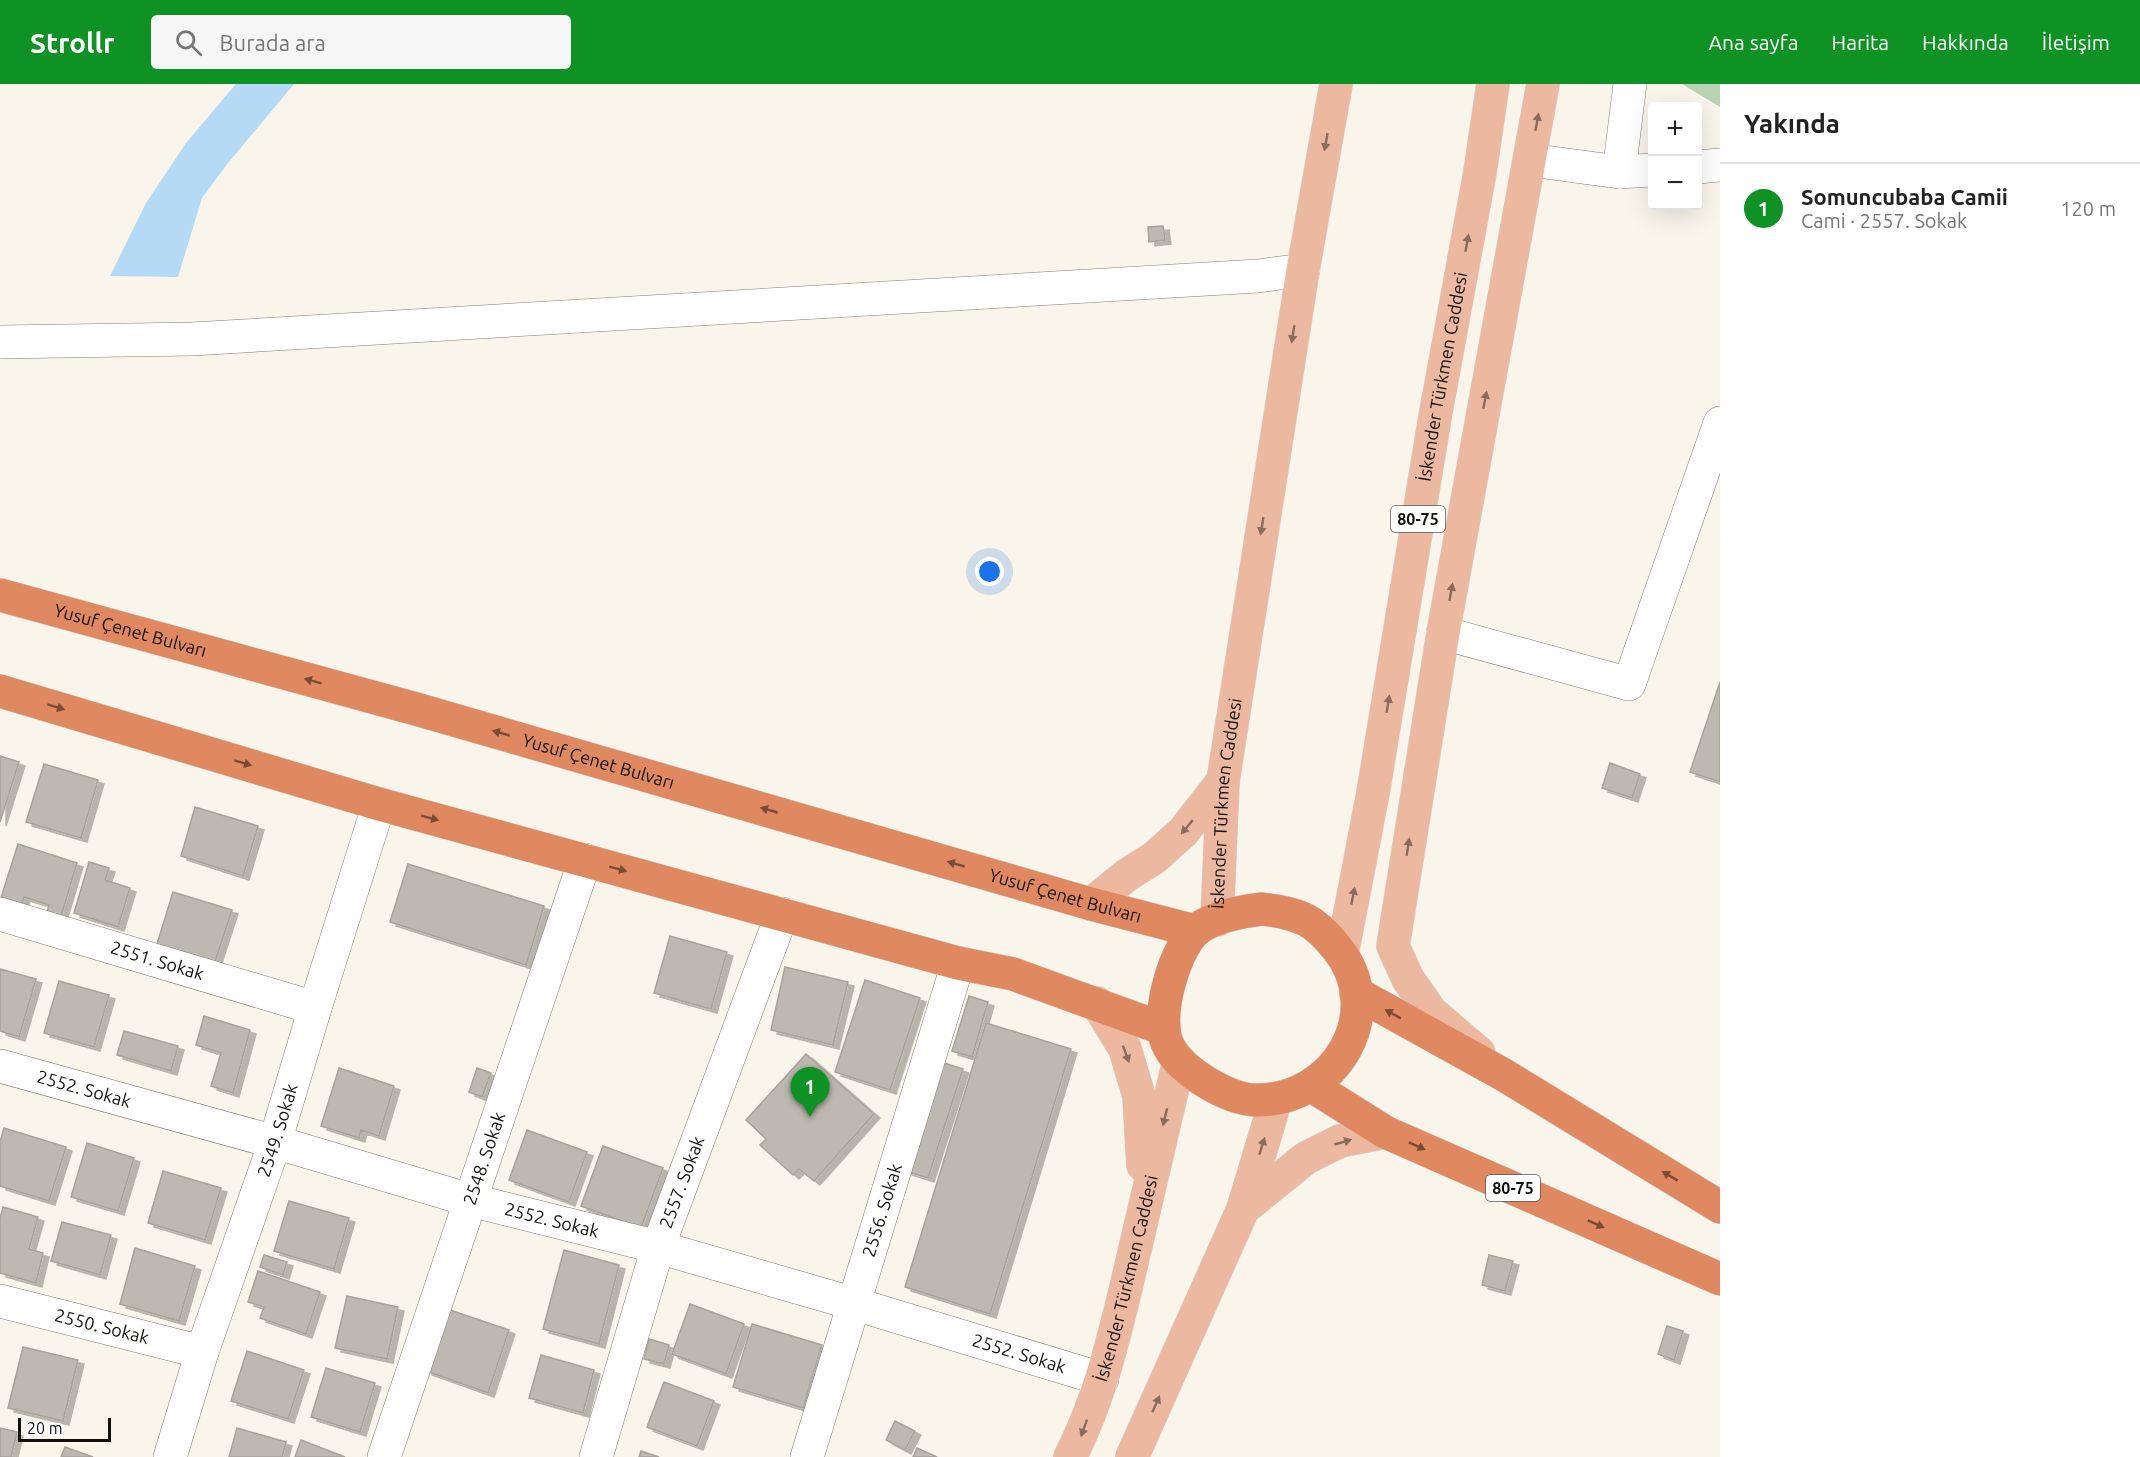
<!DOCTYPE html>
<html lang="tr">
<head>
<meta charset="utf-8">
<style>
  :root { --surface:#fff; --page:#f6f6f6; --text:#222; --muted:#767676; --line:#e0e0e0; --accent:#0e9223 }
  body { margin:0; font-family:Ubuntu,sans-serif; background:var(--page); color:var(--text) }
  .controls { position:absolute; right:18px; top:18px; display:grid; overflow:hidden; border-radius:6px; box-shadow:0 6px 24px #0002 }
  .controls button { width:54px; height:54px; display:grid; place-items:center; padding:0; border:0; border-bottom:2px solid var(--line); background:var(--surface); color:var(--text); font:30px sans-serif }
  .scale { position:absolute; left:18px; bottom:15px; width:93px; box-sizing:border-box; padding-left:6px; border:3px solid #12100d; border-top:0; font-size:16px; line-height:21px; white-space:nowrap; color:#12100d; -webkit-text-stroke:4px #fff; paint-order:stroke }
  .you { position:absolute; left:990px; top:488px; width:21px; height:21px; margin:-15px; border:4px solid #fff; border-radius:50%; background:#1a73e8; box-shadow:0 0 0 9px #1a73e833 }
  .badge { display:grid; place-items:center; width:39px; height:39px; border-radius:50%; background:var(--accent); color:#fff; font-size:20px; font-weight:700 }
  .pin { position:absolute; translate:-50% -50px; filter:drop-shadow(0 2px 3px #0008) }
  .pin::after { content:''; position:absolute; top:32px; width:21px; height:18px; background:inherit; clip-path:polygon(0 0,100% 0,50% 100%) }
  .list { margin:0; padding:0; list-style:none }
  h2 { display:flex; justify-content:space-between; align-items:center; height:78px; margin:0; padding:0 24px; font-size:26px }
  h2 small { font-size:20px; font-weight:400; color:var(--muted) }
  .list li { display:grid; grid-template-columns:39px 1fr auto; gap:18px; align-items:center; box-sizing:border-box; height:90px; padding:0 24px; border-top:2px solid var(--line) }
  .list b { display:block; font-size:22px; white-space:nowrap }
  .list p { margin:0; font-size:20px; white-space:nowrap; color:var(--muted) }
  .list em { font-size:20px; font-style:normal; color:var(--muted) }
  .icon { flex:none; width:33px; height:33px; fill:none; stroke:currentColor; stroke-width:2; stroke-linecap:round; stroke-linejoin:round }
  .map { position:relative; flex:none; width:1720px; height:1373px; overflow:hidden }
  header { display:flex; align-items:center; gap:36px; box-sizing:border-box; height:84px; padding:0 30px; background:var(--accent); color:#fff }
  header strong { font-size:28px }
  nav { display:flex; gap:33px; margin-inline-start:auto; font-size:21px }
  .search { width:420px; height:54px; background:var(--page); display:flex; align-items:center; gap:15px; box-sizing:border-box; padding:0 21px; border-radius:6px; color:var(--muted); font-size:22px }
  main { display:flex }
  aside { flex:1; background:var(--surface) }
  .map>svg:first-child { display:block }
  .green { fill:#b8d4b2 }
  .water { fill:#b5daf5 }
  .building { fill:#beb9b0; stroke:#a7a39a; stroke-width:1.5; filter:url(#shadow) }
  .lines { fill:none; stroke-linecap:round; stroke-linejoin:round }
  .minor-casing { stroke:#827e75; stroke-width:34 }
  .major-casing { stroke:#d4d4d3; stroke-width:34 }
  .highway-casing { stroke:#d4d4d3; stroke-width:34 }
  .minor { stroke:#fff; stroke-width:33 }
  .major { stroke:#ecb89f; stroke-width:33 }
  .highway { stroke:#e0885f; stroke-width:33 }
  .oneway { fill:#8a6c5d }
  .oneway2 { fill:#794c36 }
  .labels { text-anchor:middle; stroke-width:4.5; stroke-linejoin:round; paint-order:stroke }
  .shield { fill:#fff; stroke:#595856; stroke-width:1.5 }
  .shield-label { font-size:16px; font-weight:bold; fill:#12100d }
  .street-label { font-size:18px; fill:#12100d; stroke:#fff }
</style>
</head>
<body>
<header>
<strong>Strollr</strong>
<div class="search"><svg class="icon" aria-label="search" viewBox="0 0 24 24"><circle cx="10" cy="10" r="6"/><path d="M15 15l6 6"/></svg>Burada ara</div>
<nav><a>Ana sayfa</a><a>Harita</a><a>Hakkında</a><a>İletişim</a></nav>
</header>
<main>
<div class="map">
<svg width="1720" height="1373" viewBox="0 0 1720 1373">
  <defs>
    <filter id="shadow"><feDropShadow dx="6" dy="4" stdDeviation="0" flood-color="#0004"/></filter>
  </defs>
  <rect width="100%" height="100%" fill="#faf5eb"/>
  <path class="green" d="M1682 0H1720V23Z"/>
  <path class="water" d="M236 0H294L228 79 202 114 178 193 110 192 146 119 186 59Z"/>
  <path class="building" d="M1163 142 1165 156 1149 158 1148 143Z
    M1720 598V698L1690 688Z
    M0 672 19 678 0 738Z
    M1610 679 1640 690 1632 714 1602 704Z
    M44 680 98 696 81 754 26 738Z
    M195 723 258 742 243 792 181 772Z
    M18 760 77 779 60 836 46 831 49 821 24 813 21 824 0 817Z
    M89 778 109 784 105 796 130 804 118 843 74 829Z
    M408 780 544 822 526 881 390 838Z
    M173 808 232 826 215 878 157 860Z
    M670 852 727 868 711 925 654 909Z
    M785 883 848 898 833 961 771 946Z
    M0 885 36 895 19 953 0 947Z
    M865 896 920 914 890 1006 835 988Z
    M59 897 109 911 94 963 44 949Z
    M969 912 988 918 972 973 952 967Z
    M204 932 250 946 233 1009 211 1002 221 969 196 961Z
    M986 939 1071 965 990 1230 905 1203Z
    M124 947 178 962 171 987 117 971Z
    M806 970 874 1030 814 1097 799 1085 793 1091 760 1061 766 1055 746 1036Z
    M935 976 963 985 928 1094 900 1085Z
    M339 984 394 1002 379 1052 361 1046 359 1054 321 1042Z
    M477 984 491 989 482 1013 469 1008Z
    M4 1044 66 1063 49 1117 0 1102V1058Z
    M527 1046 587 1068 569 1118 509 1096Z
    M87 1059 134 1074 118 1127 71 1113Z
    M603 1062 663 1084 641 1144 581 1122Z
    M163 1087 221 1104 205 1156 148 1139Z
    M289 1117 349 1134 334 1185 274 1167Z
    M3 1123 38 1133 29 1165 43 1169 36 1199 0 1189V1134Z
    M62 1138 111 1151 100 1191 51 1177Z
    M135 1164 195 1182 179 1237 120 1220Z
    M564 1166 619 1181 599 1260 543 1245Z
    M264 1171 287 1178 283 1191 260 1183Z
    M1489 1171 1513 1177 1505 1207 1482 1201Z
    M258 1187 320 1208 306 1250 260 1234 264 1223 248 1218Z
    M347 1212 398 1223 387 1275 335 1264Z
    M690 1220 744 1240 726 1290 672 1270Z
    M447 1225 509 1246 488 1309 426 1287Z
    M752 1240 822 1261 803 1324 733 1303Z
    M1667 1242 1683 1247 1674 1276 1658 1270Z
    M649 1255 669 1261 664 1280 644 1275Z
    M23 1263 78 1276 63 1337 8 1324Z
    M247 1267 304 1286 288 1335 231 1317Z
    M541 1271 594 1286 583 1329 529 1314Z
    M326 1284 375 1299 360 1348 311 1333Z
    M664 1298 714 1317 697 1362 647 1343Z
    M895 1337 915 1347 905 1366 886 1356Z
    M0 1344 17 1348 11 1373H0Z
    M237 1344 286 1358 282 1373H229Z
    M301 1356 345 1373H295Z
    M65 1363 93 1373H61Z
    M917 1364 937 1373H913Z
    M641 1367 659 1373H639Z"/>
  <g class="lines">
    <g class="minor-casing">
      <g id="minor">
        <path d="M1530 76 1619 88 1652 86"/>
        <path d="M1698 83 1720 81"/>
        <path d="M1619 88 1630 0"/>
        <path d="M0 258 192 255 1258 192 1303 186"/>
        <path d="M1443 549 1629 600 1720 339"/>
        <path id="s1" d="M0 830 315 924"/>
        <path id="s2" d="M0 982 275 1058 470 1116 658 1163 855 1220 1102 1295"/>
        <path id="s3" d="M0 1217 202 1268"/>
        <path id="s4" d="M170 1373 202 1268 275 1058 315 924 379 720"/>
        <path id="s5" d="M384 1373 585 776"/>
        <path id="s6" d="M596 1373 658 1163 782 830"/>
        <path id="s7" d="M807 1373 958 879"/>
      </g>
    </g>
    <g class="major-casing">
      <g id="major">
        <path d="M1091 820 1127 791 1154 774 1183 748 1223 697"/>
        <path id="s8" d="M1217 836 1223 697 1303 186 1336 0"/>
        <path id="s9" d="M1342 870 1373 709 1435 333 1480 88 1493 0"/>
        <path d="M1097 919 1125 965 1139 1012 1143 1081"/>
        <path d="M1479 969 1431 928 1408 895 1393 862 1443 549 1543 0"/>
        <path d="M1243 1125 1306 1074 1340 1057 1385 1048"/>
        <path id="s10" d="M1070 1373C1098 1319 1113 1258 1127 1199 1145 1125 1161 1051 1179 977"/>
        <path d="M1132 1373 1243 1125 1276 1015"/>
      </g>
    </g>
    <g class="highway-casing">
      <g id="highway">
        <path id="s11" d="M0 511 416 625 1091 820 1195 847"/>
        <path d="M0 607 379 720 958 879 1013 890 1164 945"/>
        <path d="M1262 825C1277 827 1292 829 1306 836 1318 842 1328 853 1336 863 1389 927 1336 1018 1255 1016 1228 1015 1182 988 1169 963 1154 937 1173 869 1194 848 1208 834 1243 827 1262 825Z"/>
        <path d="M1356 909 1504 991 1720 1123"/>
        <path d="M1312 1002 1385 1048 1720 1195"/>
      </g>
    </g>
    <use href="#minor" class="minor"/>
    <use href="#major" class="major"/>
    <use href="#highway" class="highway"/>
  </g>
  <defs><path id="oneway-solid" d="M-6-.8H1V-3.2L6.5 0L1 3.2V.8H-6Z" transform="scale(1.5)"/></defs>
  <g class="oneway">
    <use href="#oneway-solid" transform="translate(1537 38) rotate(-80)"/>
    <use href="#oneway-solid" transform="translate(1326 58) rotate(100)"/>
    <use href="#oneway-solid" transform="translate(1467 159) rotate(-80)"/>
    <use href="#oneway-solid" transform="translate(1293 250) rotate(99)"/>
    <use href="#oneway-solid" transform="translate(1485 316) rotate(-79)"/>
    <use href="#oneway-solid" transform="translate(1262 442) rotate(99)"/>
    <use href="#oneway-solid" transform="translate(1451 508) rotate(-80)"/>
    <use href="#oneway-solid" transform="translate(1388 620) rotate(-81)"/>
    <use href="#oneway-solid" transform="translate(1187 743) rotate(130)"/>
    <use href="#oneway-solid" transform="translate(1408 763) rotate(-81)"/>
    <use href="#oneway-solid" transform="translate(1353 812) rotate(-79)"/>
    <use href="#oneway-solid" transform="translate(1126 970) rotate(70)"/>
    <use href="#oneway-solid" transform="translate(1165 1033) rotate(104)"/>
    <use href="#oneway-solid" transform="translate(1343 1058) rotate(-16)"/>
    <use href="#oneway-solid" transform="translate(1262 1062) rotate(-73)"/>
    <use href="#oneway-solid" transform="translate(1156 1320) rotate(-66)"/>
    <use href="#oneway-solid" transform="translate(1084 1344) rotate(110)"/>
  </g>
  <g class="oneway2">
    <use href="#oneway-solid" transform="translate(313 597) rotate(-165)"/>
    <use href="#oneway-solid" transform="translate(56 623) rotate(17)"/>
    <use href="#oneway-solid" transform="translate(501 649) rotate(-164)"/>
    <use href="#oneway-solid" transform="translate(243 679) rotate(17)"/>
    <use href="#oneway-solid" transform="translate(769 726) rotate(-164)"/>
    <use href="#oneway-solid" transform="translate(430 734) rotate(15)"/>
    <use href="#oneway-solid" transform="translate(956 780) rotate(-164)"/>
    <use href="#oneway-solid" transform="translate(618 785) rotate(15)"/>
    <use href="#oneway-solid" transform="translate(1393 930) rotate(-151)"/>
    <use href="#oneway-solid" transform="translate(1417 1062) rotate(24)"/>
    <use href="#oneway-solid" transform="translate(1670 1092) rotate(-149)"/>
    <use href="#oneway-solid" transform="translate(1596 1140) rotate(24)"/>
  </g>
  <g class="labels">
    <g class="shield">
      <rect x="1391" y="422" width="54" height="26" rx="4.5"/>
      <rect x="1486" y="1091" width="54" height="26" rx="4.5"/>
    </g>
    <g class="shield-label">
      <text x="1418" y="441">80-75</text>
      <text x="1513" y="1110">80-75</text>
    </g>
    <g class="street-label">
      <text dy="6" stroke="none"><textPath href="#s9" startOffset="586">İskender Türkmen Caddesi</textPath></text>
      <text dy="6" stroke="none"><textPath href="#s11" startOffset="135">Yusuf Çenet Bulvarı</textPath></text>
      <text dy="6" stroke="none"><textPath href="#s11" startOffset="621">Yusuf Çenet Bulvarı</textPath></text>
      <text dy="6" stroke="none"><textPath href="#s8" startOffset="117">İskender Türkmen Caddesi</textPath></text>
      <text dy="6" stroke="none"><textPath href="#s11" startOffset="1107">Yusuf Çenet Bulvarı</textPath></text>
      <text dy="6" stroke="none"><textPath href="#s1" startOffset="164">2551. Sokak</textPath></text>
      <text dy="6" stroke="none"><textPath href="#s2" startOffset="87">2552. Sokak</textPath></text>
      <text dy="6" stroke="none"><textPath href="#s4" startOffset="344">2549. Sokak</textPath></text>
      <text dy="6" stroke="none"><textPath href="#s5" startOffset="315">2548. Sokak</textPath></text>
      <text dy="6" stroke="none"><textPath href="#s6" startOffset="288">2557. Sokak</textPath></text>
      <text dy="6" stroke="none"><textPath href="#s7" startOffset="258">2556. Sokak</textPath></text>
      <text dy="6" stroke="none"><textPath href="#s2" startOffset="573">2552. Sokak</textPath></text>
      <text dy="6" stroke="none"><textPath href="#s10" startOffset="188">İskender Türkmen Caddesi</textPath></text>
      <text dy="6" stroke="none"><textPath href="#s3" startOffset="105">2550. Sokak</textPath></text>
      <text dy="6" stroke="none"><textPath href="#s2" startOffset="1059">2552. Sokak</textPath></text>
    </g>
  </g>
</svg>
<div class="controls">
<button>+</button>
<button>−</button>
</div>
<div class="scale">20 m</div>
<div class="you"></div>
<div class="pin badge" style="left:810px;top:1033px">1</div>
</div>
<aside>
<h2>Yakında<small></small></h2>
<ul class="list">
<li><span class="badge">1</span><div><b>Somuncubaba Camii</b><p>Cami · 2557. Sokak</p></div><em>120 m</em></li>
</ul>
</aside>
</main>
</body>
</html>
